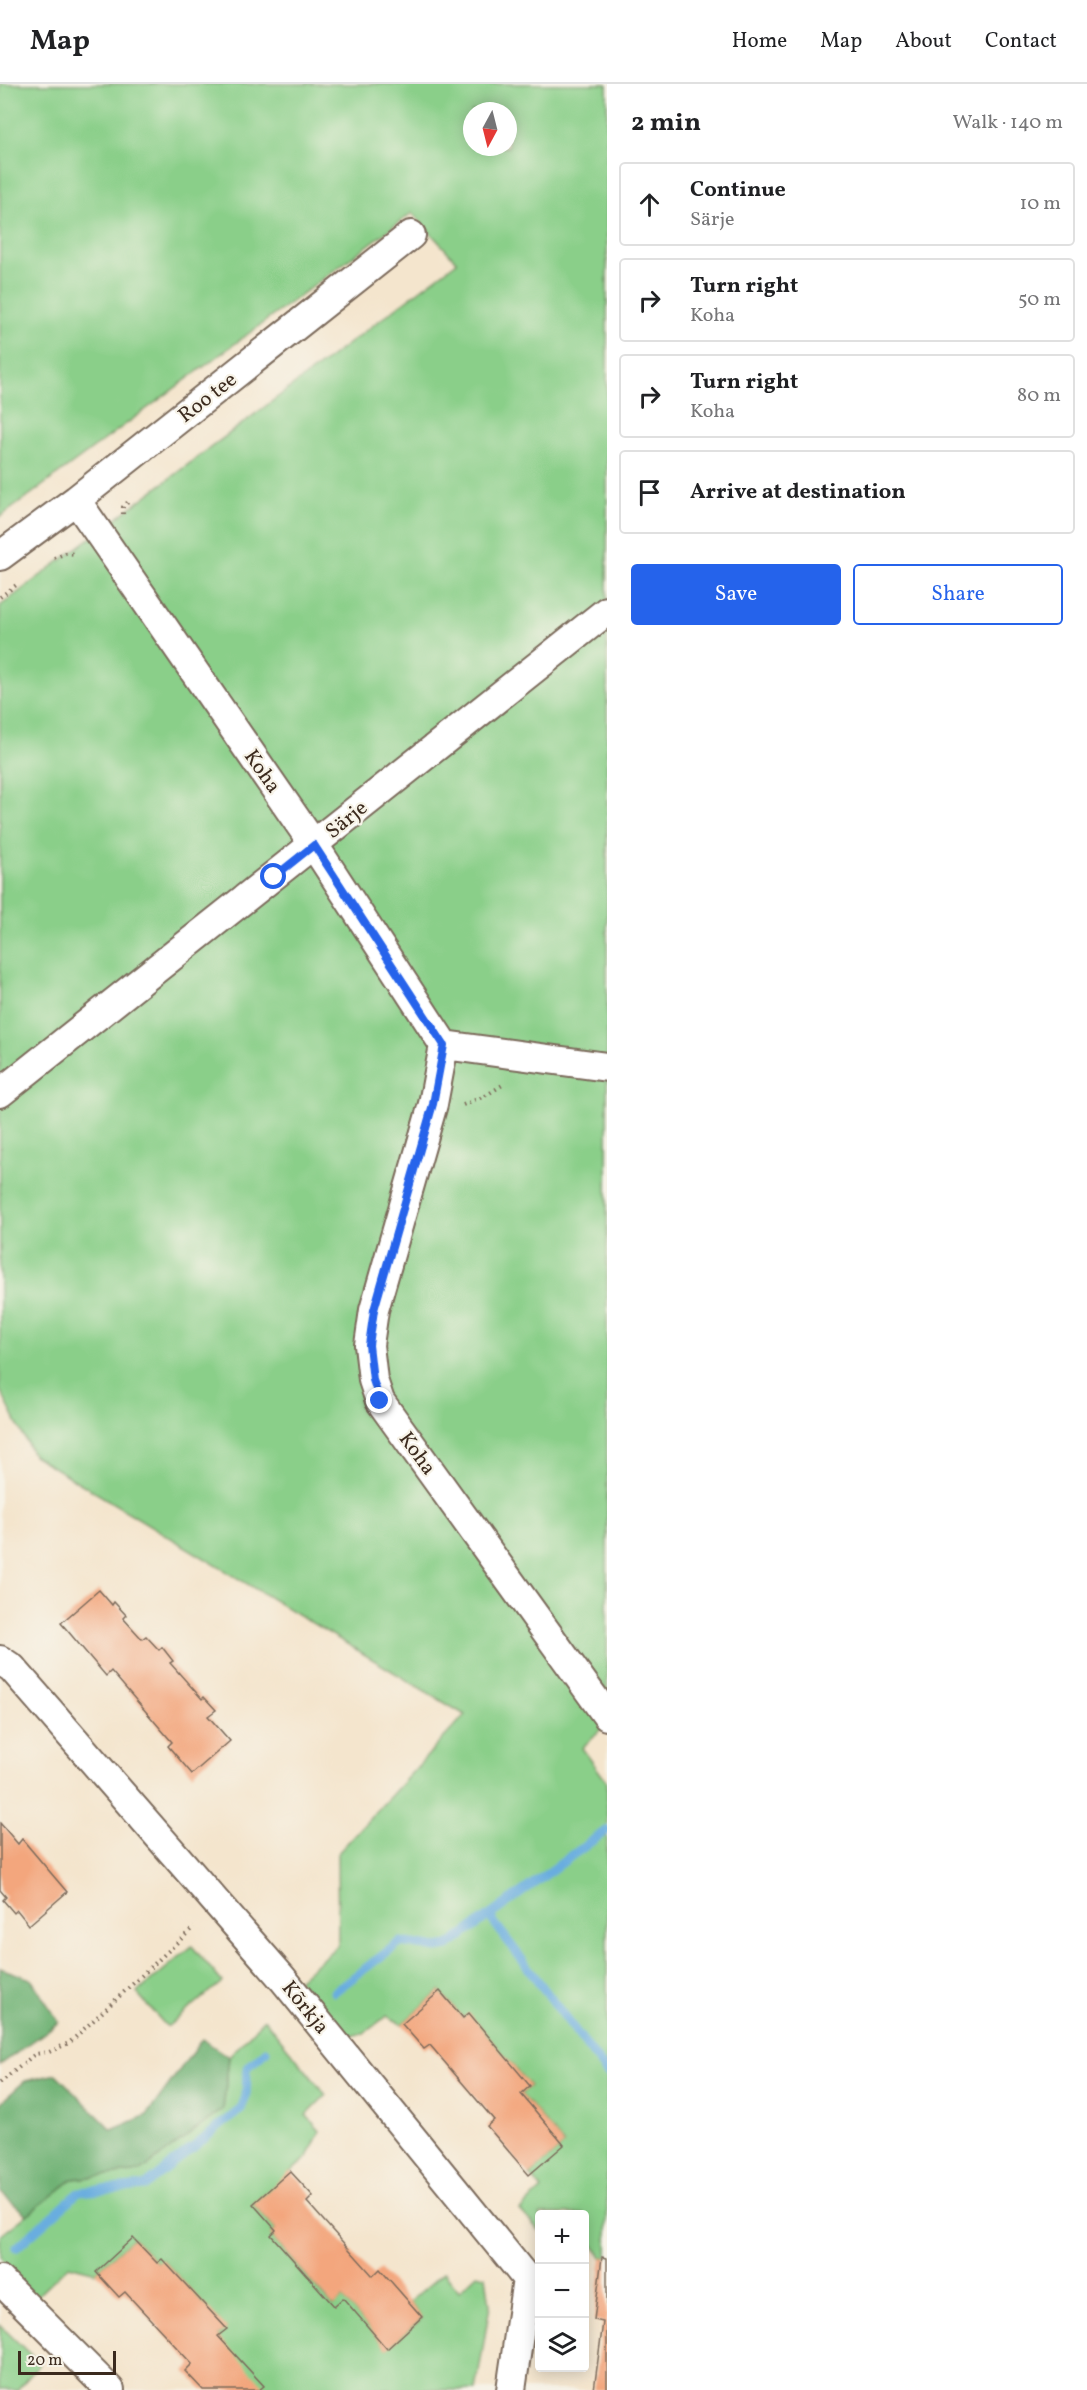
<!DOCTYPE html>
<html lang="en">
<head>
<meta charset="utf-8">
<style>
  :root { --surface:#fff; --page:#f2f2f2; --text:#202124; --muted:#757577; --line:#e0e0e0; --accent:#2563eb }
  body { margin:0; font-family:Vollkorn,serif; background:var(--page); color:var(--text) }
  .controls { position:absolute; right:18px; bottom:18px; display:grid; overflow:hidden; border-radius:6px; box-shadow:0 3px 15px #0003 }
  .controls button { width:54px; height:54px; display:grid; place-items:center; padding:0; border:0; border-bottom:2px solid var(--line); background:var(--surface); color:var(--text); font:30px sans-serif }
  .compass { position:absolute; left:463px; top:18px; width:54px; height:54px; border-radius:50%; background:var(--surface); box-shadow:0 3px 15px #0003; rotate:187deg }
  .scale { position:absolute; left:18px; bottom:15px; width:98px; box-sizing:border-box; padding-left:6px; border:3px solid #3b2a1e; border-top:0; font-size:16px; line-height:21px; white-space:nowrap; color:#3b2a1e; -webkit-text-stroke:4px #f7f3e8; paint-order:stroke }
  .stop { position:absolute; width:18px; height:18px; margin:-14px; border:4px solid #2563eb; border-radius:50%; background:#fff }
  .stop.end { background:#2563eb; border-color:#fff; box-shadow:0 2px 6px #0008 }
  .list { margin:0; padding:0; list-style:none }
  h2 { display:flex; justify-content:space-between; align-items:center; height:78px; margin:0; padding:0 24px; font-size:26px }
  h2 small { font-size:20px; font-weight:400; color:var(--muted) }
  .list li { display:grid; grid-template-columns:39px 1fr auto; gap:18px; align-items:center; box-sizing:border-box; height:84px; margin:0 12px 12px; padding:0 12px; border:2px solid var(--line); border-radius:6px }
  .list b { display:block; font-size:22px; white-space:nowrap }
  .list p { margin:0; font-size:20px; white-space:nowrap; color:var(--muted) }
  .list em { font-size:20px; font-style:normal; color:var(--muted) }
  .actions { display:flex; gap:12px; padding:18px 24px }
  .actions a { flex:1; padding:14px 0; border:2px solid var(--accent); border-radius:6px; text-align:center; font-size:21px; color:var(--accent) }
  .actions .main { background:var(--accent); color:#fff }
  .icon { flex:none; width:33px; height:33px; fill:none; stroke:currentColor; stroke-width:2; stroke-linecap:round; stroke-linejoin:round }
  .map { position:relative; flex:none; width:607px; height:2306px; overflow:hidden }
  header { display:flex; align-items:center; gap:36px; box-sizing:border-box; height:84px; padding:0 30px; background:var(--surface); border-bottom:2px solid var(--line) }
  header strong { font-size:28px }
  nav { display:flex; gap:33px; margin-inline-start:auto; font-size:21px }
  main { display:flex }
  aside { flex:1; background:var(--surface) }
  .map>svg:first-child { display:block }
  .green { fill:#8acf89; stroke:#627c54; stroke-width:1.5; fill-rule:evenodd }
  .forest { fill:#6fb275; stroke:#556e4a; stroke-width:1.5 }
  .lines { fill:none; stroke-linecap:round; stroke-linejoin:round }
  .stream { stroke:#69addf; stroke-width:9 }
  .building { fill:#f3a67d }
  .minor-casing { stroke:#7c6b5b; stroke-width:32 }
  .path { stroke:#7c6b5b; stroke-width:4; stroke-dasharray:1.5 4.5; stroke-linecap:butt }
  .minor { stroke:#fff; stroke-width:28 }
  .route { stroke:#2563eb; stroke-width:8 }
  .labels { text-anchor:middle; stroke-width:4.5; stroke-linejoin:round; paint-order:stroke }
  .street-label { font-size:21px; fill:#3b2a1e; stroke:#f7f3e8 }
</style>
</head>
<body>
<header>
<strong>Map</strong>
<nav><a>Home</a><a>Map</a><a>About</a><a>Contact</a></nav>
</header>
<main>
<div class="map">
<svg width="607" height="2306" viewBox="0 0 607 2306">
  <rect width="100%" height="100%" fill="#f7f3e8"/>
  <filter id="ink" filterUnits="userSpaceOnUse"><feTurbulence type="fractalNoise" baseFrequency=".0167" numOctaves="2"/><feDisplacementMap in="SourceGraphic" scale="12" xChannelSelector="R" yChannelSelector="G"/><feConvolveMatrix kernelMatrix="1 2 1 2 8 2 1 2 1" color-interpolation-filters="sRGB"/></filter>
  <filter id="wash" filterUnits="userSpaceOnUse"><feTurbulence type="fractalNoise" baseFrequency=".008" numOctaves="4" result="noise"/><feDisplacementMap in="SourceGraphic" scale="24" xChannelSelector="R" yChannelSelector="G"/><feGaussianBlur stdDeviation="1.35" result="paint"/><feColorMatrix in="noise" values="0 0 0 0 0 0 0 0 0 0 0 0 0 0 0 0 0 1.4 0 .05"/><feComposite in="paint" operator="in"/></filter>
  <g filter="url(#wash)">
    <rect width="100%" height="100%" fill="#f4e5cd"/>
    <path class="green" d="M0 0H607V1639L582 1664 607 1698V2174L602 2173 590 2157H585L584 2130H540L539 2147 520 2126 542 2105 529 2091 564 2061 521 2010 530 2002 469 1930 463 1934 440 1907 402 1940 387 1932 364 1949 346 1953 298 1896 338 1861 337 1770 465 1631 33 1371 0 1306V522L457 178 412 129 0 433ZM472 27H508V63H472Z
      M192 1862 222 1898 167 1943 137 1909Z
      M264 1935 326 2011 306 2031 320 2047 308 2073 253 2120 276 2146 271 2151 333 2222 343 2214 387 2264 422 2234 409 2218 444 2188 459 2207 477 2190 486 2192 490 2221 476 2306H259L218 2252 226 2245 162 2175 157 2179 133 2154 96 2188 69 2181 35 2214 0 2174V2152L73 2095 141 2087 223 2025 229 1973Z
      M0 2241 40 2280 17 2306H0Z"/>
    <path class="forest" d="M0 1884 31 1895 59 1938 0 1981Z
      M202 1955 229 1973 223 2025 141 2087 73 2095 27 2131 0 2108V2019L25 1997 56 1990 112 2046 147 2031Z"/>
    <g class="lines">
      <path class="stream" d="M490 1833 607 1989
        M334 1908 400 1858 437 1864 448 1862 607 1746
        M16 2164 79 2108 145 2102 241 2025 246 2012 247 1984 266 1967"/>
    </g>
    <g id="blocks">
      <path class="building" d="M99 1506 112 1521 114 1518 126 1531 123 1534 142 1555 146 1552 159 1566 162 1563 173 1577 170 1579 202 1615 204 1613 216 1626 208 1632 230 1657 192 1690 168 1662 172 1658 111 1587 106 1592 61 1539Z
        M0 1739 18 1760 22 1755 67 1808 29 1841 17 1826 14 1829 3 1816 6 1813 0 1806Z
        M440 1907 463 1934 469 1929 530 2002 521 2010 564 2061 529 2091 487 2042 494 2036 430 1961 424 1965 402 1940Z
        M290 2087 313 2112 307 2118 373 2192 380 2185 422 2233 387 2265 343 2214 334 2222 271 2151 276 2146 253 2120Z
        M133 2154 157 2179 162 2175 227 2245 218 2252 264 2302 259 2306H203L185 2287 192 2280 125 2208 119 2213 96 2188Z
        M602 2173 607 2174V2306H594L603 2238 594 2236Z"/>
    </g>
  </g>
  <g filter="url(#ink)">
    <use href="#blocks" fill-opacity="0" stroke="#7c6b5b" stroke-width="1.5"/>
    <g class="lines">
      <g class="minor-casing">
        <path id="minor" d="M76 416 314 761 444 961 607 983
          M0 472 76 416 411 151
          M444 961 433 1020 374 1226 369 1261 373 1296 380 1317 607 1632
          M0 1009 607 527
          M0 1576 12 1584 283 1895 527 2195 511 2306
          M0 2196 110 2306"/>
      </g>
      <path class="path" d="M123 430V423L130 416
        M54 474 66 469 75 470
        M0 513 19 499
        M463 1021 485 1012 504 1000
        M0 1999 35 1970 49 1968 69 1959 194 1843"/>
      <use href="#minor" class="minor"/>
    </g>
  </g>
  <g class="lines" filter="url(#ink)">
    <path class="route" d="M274 793 314 761 444 961 433 1020 374 1226 369 1261 373 1296 380 1317"/>
  </g>
  <g class="labels">
    <g class="street-label">
      <text transform="translate(207 313) rotate(-38)" y="7">Roo tee</text>
      <text transform="translate(263 687) rotate(55)" y="7">Koha</text>
      <text transform="translate(346 735) rotate(-39)" y="7">Särje</text>
      <text transform="translate(418 1369) rotate(54)" y="7">Koha</text>
      <text transform="translate(306 1923) rotate(51)" y="7">Kõrkja</text>
    </g>
  </g>
</svg>
<div class="controls">
<button>+</button>
<button>−</button>
<button><svg class="icon" aria-label="layers" viewBox="0 0 24 24"><path d="M12 4l9 5-9 5-9-5zM3 14l9 5 9-5"/></svg></button>
</div>
<svg class="compass" viewBox="-18 -18 36 36"><path d="M0-13l5 13h-10z" fill="#e53935"/><path d="M0 13l5-13h-10z" fill="#757577"/></svg>
<div class="scale">20 m</div>
<div class="stop" style="left:274px;top:793px"></div>
<div class="stop end" style="left:380px;top:1317px"></div>
</div>
<aside>
<h2>2 min<small>Walk · 140 m</small></h2>
<ul class="list">
<li><svg class="icon" aria-label="ahead" viewBox="0 0 24 24"><path d="M12 20V5M6 11l6-6 6 6"/></svg><div><b>Continue</b><p>Särje</p></div><em>10 m</em></li>
<li><svg class="icon" aria-label="right" viewBox="0 0 24 24"><path d="M7 20v-9h11M14 6l5 5-5 5"/></svg><div><b>Turn right</b><p>Koha</p></div><em>50 m</em></li>
<li><svg class="icon" aria-label="right" viewBox="0 0 24 24"><path d="M7 20v-9h11M14 6l5 5-5 5"/></svg><div><b>Turn right</b><p>Koha</p></div><em>80 m</em></li>
<li><svg class="icon" aria-label="arrive" viewBox="0 0 24 24"><path d="M6 21V4h12l-3 4 3 4H6"/></svg><div><b>Arrive at destination</b></div></li>
</ul>
<div class="actions"><a class="main">Save</a><a>Share</a></div>
</aside>
</main>
</body>
</html>
